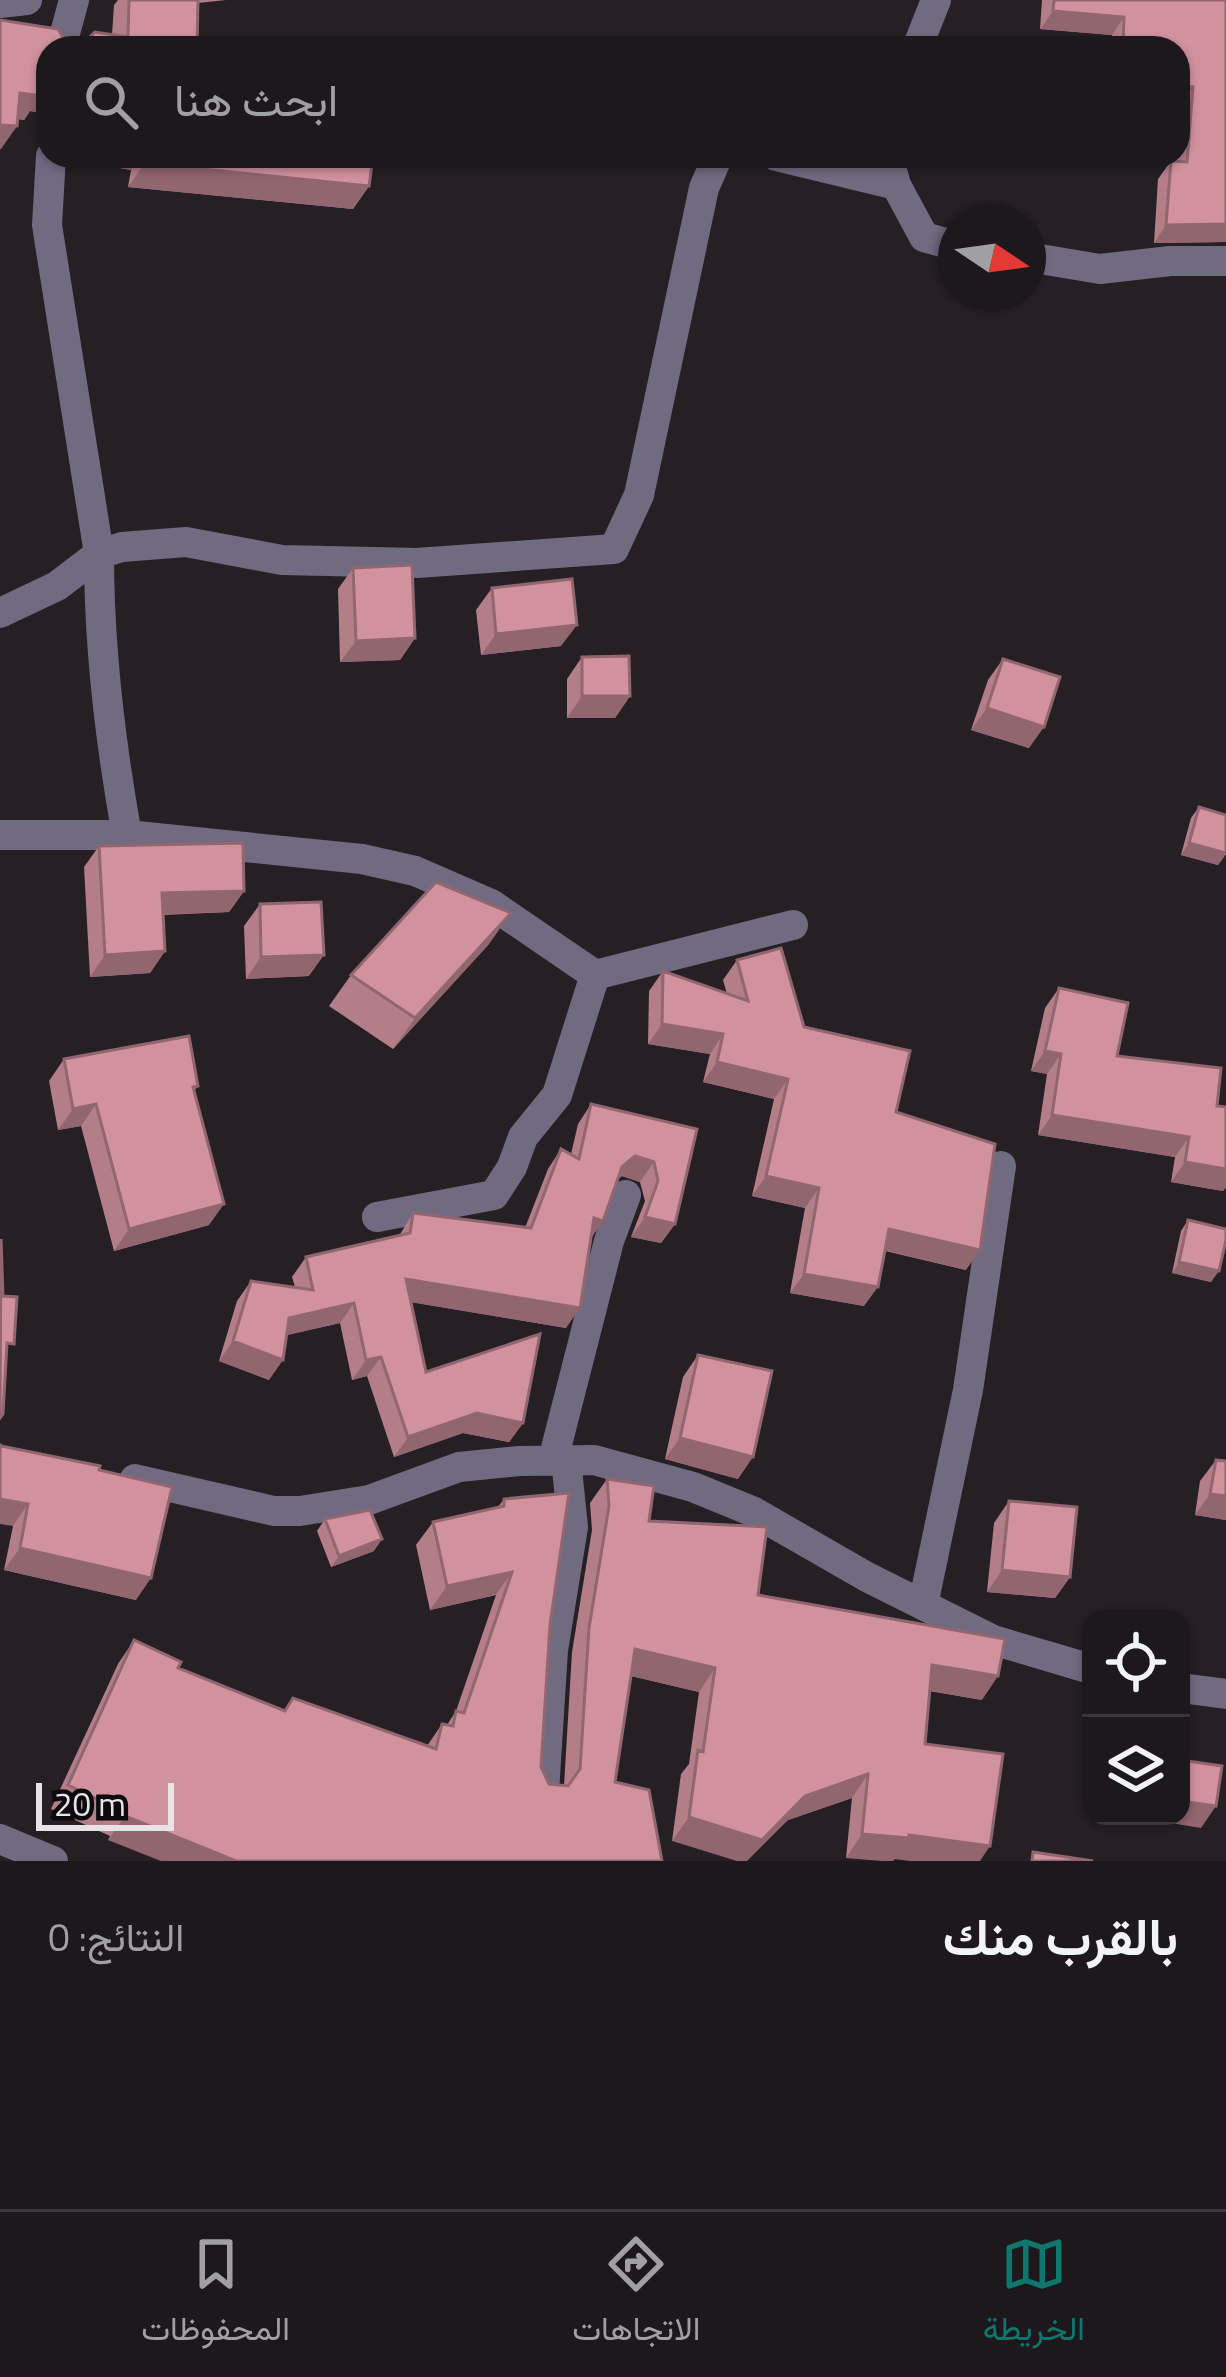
<!DOCTYPE html>
<html lang="ar">
<head>
<meta charset="utf-8">
<style>
  :root { --surface:#1c181c; --page:#292529; --text:#f1f3f6; --muted:#a0a0a3; --line:#3a373b; --accent:#0f766e }
  body { margin:0; font-family:"Titillium Web",Vazirmatn,sans-serif; background:var(--page); color:var(--text); direction:rtl }
  .controls { position:absolute; right:36px; bottom:36px; display:grid; overflow:hidden; border-radius:24px; box-shadow:0 3px 9px #0004 }
  .controls button { width:108px; height:108px; display:grid; place-items:center; padding:0; border:0; border-bottom:3px solid var(--line); background:var(--surface); color:var(--text); font:60px sans-serif }
  .compass { position:absolute; left:938px; top:204px; width:108px; height:108px; border-radius:50%; background:var(--surface); box-shadow:0 3px 9px #0004; rotate:103deg }
  .scale { position:absolute; left:36px; bottom:30px; width:138px; box-sizing:border-box; padding-left:12px; border:6px solid #e7e3e7; border-top:0; font-size:33px; line-height:42px; white-space:nowrap; color:#e7e3e7; -webkit-text-stroke:9px #0d0a0d; paint-order:stroke }
  .list { margin:0; padding:0; list-style:none }
  h2 { display:flex; justify-content:space-between; align-items:center; height:156px; margin:0; padding:0 48px; font-size:51px }
  h2 small { font-size:39px; font-weight:400; color:var(--muted) }
  .icon { flex:none; width:66px; height:66px; fill:none; stroke:currentColor; stroke-width:2; stroke-linecap:round; stroke-linejoin:round }
  .map { position:relative; flex:none; width:1226px; height:1861px; overflow:hidden; direction:ltr }
  .search { position:absolute; background:var(--surface); box-shadow:0 3px 9px #0004; left:36px; right:36px; top:36px; height:132px; display:flex; align-items:center; gap:30px; box-sizing:border-box; padding:0 42px; border-radius:36px; color:var(--muted); font-size:45px }
  .sheet { height:348px; background:var(--surface) }
  nav { display:flex; justify-content:space-around; align-items:center; box-sizing:border-box; height:168px; border-top:3px solid var(--line); background:var(--surface); font-size:33px; color:var(--muted) }
  nav a { display:grid; justify-items:center; gap:6px }
  nav .on { color:var(--accent) }
  .map>svg:first-child { display:block }
  .lines { fill:none; stroke-linecap:round; stroke-linejoin:round }
  .minor { stroke:#716b81; stroke-width:30 }
  .wall { fill:#b47e88 }
  .shaded-wall { fill:#92666f }
  .building { fill:#d1929e; stroke:#92666f; stroke-width:3 }
</style>
</head>
<body>
<div class="map">
<svg width="1226" height="1861" viewBox="0 0 1226 1861">
  <rect width="100%" height="100%" fill="#262025"/>
  <g class="lines">
    <path class="minor" d="M0 3 27 0
      M61 48 74 0
      M917 48 936 0
      M776 156 896 185
      M888 156 896 185 924 237 956 246
      M1028 257 1100 269 1170 261H1226
      M0 613 57 586 99 554 47 225 51 156
      M0 835H127L362 859 415 871 491 904 595 975 557 1095 523 1137 512 1167 494 1195 377 1217
      M127 835C110 741 99 650 99 554L122 547 186 542 282 560 417 563 614 549 639 495 704 188 718 156
      M595 975 793 925
      M553 1460 609 1241 626 1195
      M135 1479 274 1511H300L369 1500 459 1467 519 1461 594 1460 693 1487 754 1512 867 1577 993 1640 1091 1669
      M923 1605 968 1390 1001 1166
      M1181 1688 1226 1694
      M544 1792 553 1650 573 1527 566 1459
      M0 1839 53 1861"/>
  </g>
  <path class="wall" d="M118 0H226L198 3 197 47 48 48V114L30 111 24 120 18 119 17 126 0 149V20L64 39 73 44 83 43 112 35 114 5Z
    M1042 0H1226V242L1154 243 1158 179 1171 161 1176 162V156H1178L1180 105H1178V48H1111L1112 35 1040 29Z
    M122 156H373L369 186 353 209 128 187 131 170 120 168Z
    M353 568 415 638 400 660 340 662 338 589Z
    M492 588 561 646 481 655 476 610Z
    M582 657 630 696 615 718H567V679Z
    M1003 659 1029 748 971 730 988 680Z
    M1199 807 1226 854 1218 865 1181 855 1191 818Z
    M99 846 244 891 229 912 163 915 165 951 150 973 90 977 84 867Z
    M260 904 309 976 246 979 244 926Z
    M489 944 393 1049 329 1006 351 975Z
    M737 960 804 1027 896 1112 966 1270 885 1251 864 1306 790 1293 805 1208 752 1196 774 1099 703 1082 710 1054 648 1044 649 991 663 971 727 994 723 980Z
    M1059 988 1117 1056 1217 1106 1226 1107V1187L1223 1191 1171 1182 1175 1157 1038 1135 1047 1074 1031 1071 1045 1008Z
    M64 1059 198 1086 194 1091 209 1225 114 1251 81 1126 58 1130 49 1081Z
    M591 1104 697 1129 675 1224 661 1243 631 1237 645 1201 640 1182 622 1176 618 1179 603 1221 591 1238 566 1328 411 1302 426 1372 523 1423 509 1442 463 1433 394 1457 367 1376 352 1380 340 1323 286 1335 269 1380 219 1361 237 1301 251 1281 295 1287 292 1277 306 1257 399 1236 413 1213 525 1228 548 1169 561 1149 571 1154 578 1124Z
    M1188 1220 1211 1282 1172 1273 1181 1231Z
    M698 1355 738 1479 665 1459 683 1377Z
    M1 1446 99 1470 136 1600 4 1570 13 1526Z
    M1216 1460 1226 1461V1520L1195 1515 1200 1481Z
    M607 1479 649 1521 758 1595 982 1700 929 1691 895 1859 846 1858 852 1798 788 1820 672 1841 681 1774 689 1764 699 1692 631 1676 615 1782 108 1840 110 1836 51 1809 118 1664 134 1640 178 1668 284 1711 293 1698 427 1746 442 1724 447 1725 456 1711 496 1595 430 1610 416 1545 433 1522 498 1507 504 1499 550 1625 541 1767 549 1784 564 1786 572 1652 592 1530 590 1503Z
    M1009 1501 1070 1577 1055 1598 987 1592 994 1523Z
    M325 1519 374 1551 331 1567 317 1531Z"/>
  <path class="shaded-wall" d="M1053 11 1124 17 1112 35 1040 29Z
    M1178 86 1193 87 1180 105H1178Z
    M42 87 48 88V114L30 111 24 120 4 116 20 93Z
    M0 125 17 126 1 149H0Z
    M129 156H141L131 170 120 168Z
    M145 163 369 186 353 209 128 187Z
    M1226 224V242L1154 243 1166 225Z
    M577 625 561 646 481 655 496 634Z
    M415 638 400 660 340 662 356 641Z
    M582 696H630L615 718H567Z
    M987 708 1044 727 1029 748 971 730Z
    M1189 843 1226 854 1218 865 1181 855Z
    M244 891 229 912 147 915 162 893Z
    M511 913 489 944 393 1049 415 1018Z
    M165 951 150 973 90 977 105 955Z
    M324 955 309 976 246 979 261 957Z
    M662 1024 723 1034 710 1054 648 1044Z
    M1045 1051 1061 1054 1047 1074 1031 1071Z
    M717 1062 788 1079 774 1099 703 1082Z
    M96 1104 81 1126 58 1130 73 1109Z
    M1052 1115 1189 1137 1175 1157 1038 1135Z
    M635 1156 654 1162 640 1182 622 1176 608 1187 622 1167Z
    M1185 1162 1226 1169V1187L1223 1191 1171 1182Z
    M766 1176 819 1188 805 1208 752 1196Z
    M224 1204 209 1225 114 1251 129 1229Z
    M645 1217 675 1224 661 1243 631 1237Z
    M594 1218 603 1221 589 1241Z
    M889 1229 980 1250 966 1270 875 1248Z
    M1179 1262 1219 1271 1211 1282 1172 1273Z
    M804 1274 878 1287 864 1306 790 1293Z
    M406 1279 580 1308 566 1328 392 1299Z
    M354 1303 340 1323 275 1338 289 1318Z
    M233 1341 283 1360 269 1380 219 1361Z
    M381 1357 367 1376 352 1380 366 1360Z
    M477 1413 523 1423 509 1442 463 1433 394 1457 408 1437Z
    M680 1438 753 1457 738 1479 665 1459Z
    M1210 1494 1226 1496V1520L1195 1515Z
    M0 1499 28 1504 13 1526 0 1524Z
    M382 1539 374 1551 331 1567 339 1556Z
    M20 1548 151 1578 136 1600 4 1570Z
    M1002 1570 1070 1577 1055 1598 987 1592Z
    M512 1572 496 1595 430 1610 447 1586Z
    M635 1649 715 1668 699 1692 618 1673Z
    M932 1665 998 1676 982 1700 915 1688Z
    M868 1774 852 1798 788 1820 747 1861H737L672 1841 689 1817 805 1796Z
    M1181 1801 1216 1806 1201 1828 1128 1816H1181Z
    M125 1816 236 1861H161L108 1840Z
    M862 1834 909 1835 990 1846 980 1861H910L895 1859 893 1861H882L846 1858Z"/>
  <path class="building" d="M129 0H198L197 47 204 48H48V88L42 87 41 96 20 93 17 126 0 125V20L58 29 64 39 73 44 83 43 95 32 128 37Z
    M1054 0H1226V224L1166 225 1171 161 1187 162 1193 87 1178 86V48H1123L1124 17 1053 11Z
    M146 156H373L369 186 145 163Z
    M412 565 415 638 356 641 353 568Z
    M572 579 577 625 496 634 492 588Z
    M629 656 630 696H582V657Z
    M1003 659 1060 677 1044 727 987 708Z
    M1199 807 1226 815V853L1189 843Z
    M243 843 244 891 162 893 165 951 105 955 99 846Z
    M436 882 511 913 415 1018 351 975Z
    M321 902 324 955 261 957 260 904Z
    M781 948 804 1027 910 1051 896 1112 995 1144 980 1250 889 1229 878 1287 804 1274 819 1188 766 1176 788 1079 717 1062 723 1034 662 1024 663 971 748 1001 737 960Z
    M1059 988 1128 1003 1117 1056 1221 1068 1217 1106 1226 1107V1169L1185 1162 1189 1137 1052 1115 1061 1054 1045 1051Z
    M189 1036 198 1086 193 1087 224 1204 129 1229 96 1104 73 1109 64 1059Z
    M591 1104 697 1129 675 1224 645 1217 658 1181 654 1162 635 1156 622 1167 603 1221 594 1218 580 1308 406 1279 426 1372 540 1334 523 1423 477 1413 408 1437 381 1357 366 1360 354 1303 289 1318 283 1360 233 1341 251 1281 313 1290 306 1257 410 1233 413 1213 531 1228 561 1149 579 1159Z
    M1188 1220 1226 1229V1240L1219 1271 1179 1262Z
    M1 1239 3 1296 17 1297 14 1344 7 1343 3 1414 0 1418Z
    M698 1355 772 1371 753 1457 680 1438Z
    M0 1444 1 1446 100 1466 99 1470 172 1487 151 1578 20 1548 28 1504 0 1499Z
    M1216 1460 1226 1461V1496L1210 1494Z
    M607 1479 654 1486 649 1521 767 1527 758 1595 1005 1639 998 1676 932 1665 925 1744 1003 1754 990 1846 909 1835V1838L862 1834 868 1774 805 1796 762 1840 689 1817 698 1750 703 1752 715 1668 635 1649 615 1782 649 1790 662 1861H236L125 1816 126 1813 68 1785 134 1640 181 1662 178 1668 285 1711 293 1698 436 1749 442 1724 453 1726 456 1711 464 1713 512 1572 447 1586 433 1522 504 1506V1499L569 1493 550 1625 541 1767 549 1784 568 1786 580 1769 589 1628 609 1506Z
    M1009 1501 1077 1507 1070 1577 1002 1570Z
    M370 1510 382 1539 339 1556 325 1519Z
    M1181 1760 1222 1766 1216 1806 1181 1801Z
    M1033 1852 1093 1861H1032Z"/>
</svg>
<div class="controls">
<button><svg class="icon" aria-label="locate" viewBox="0 0 24 24"><circle cx="12" cy="12" r="6"/><path d="M12 2v4M12 18v4M2 12h4M18 12h4"/></svg></button>
<button><svg class="icon" aria-label="layers" viewBox="0 0 24 24"><path d="M12 4l9 5-9 5-9-5zM3 14l9 5 9-5"/></svg></button>
</div>
<svg class="compass" viewBox="-18 -18 36 36"><path d="M0-13l5 13h-10z" fill="#e53935"/><path d="M0 13l5-13h-10z" fill="#a0a0a3"/></svg>
<div class="scale">20 m</div>
<div class="search"><svg class="icon" aria-label="search" viewBox="0 0 24 24"><circle cx="10" cy="10" r="6"/><path d="M15 15l6 6"/></svg>ابحث هنا</div>
</div>
<section class="sheet">
<h2>بالقرب منك<small>النتائج: 0</small></h2>
<ul class="list">
</ul>
</section>
<nav>
<a class="on"><svg class="icon" aria-label="map" viewBox="0 0 24 24"><path d="M3 6l6-2 6 2 6-2v14l-6 2-6-2-6 2zM9 4v14M15 6v14"/></svg>الخريطة</a>
<a><svg class="icon" aria-label="directions" viewBox="0 0 24 24"><path d="M12 3l9 9-9 9-9-9zM9 14v-3h6M13 9l2 2-2 2"/></svg>الاتجاهات</a>
<a><svg class="icon" aria-label="saved" viewBox="0 0 24 24"><path d="M7 4h10v16l-5-4-5 4z"/></svg>المحفوظات</a>
</nav>
</body>
</html>
